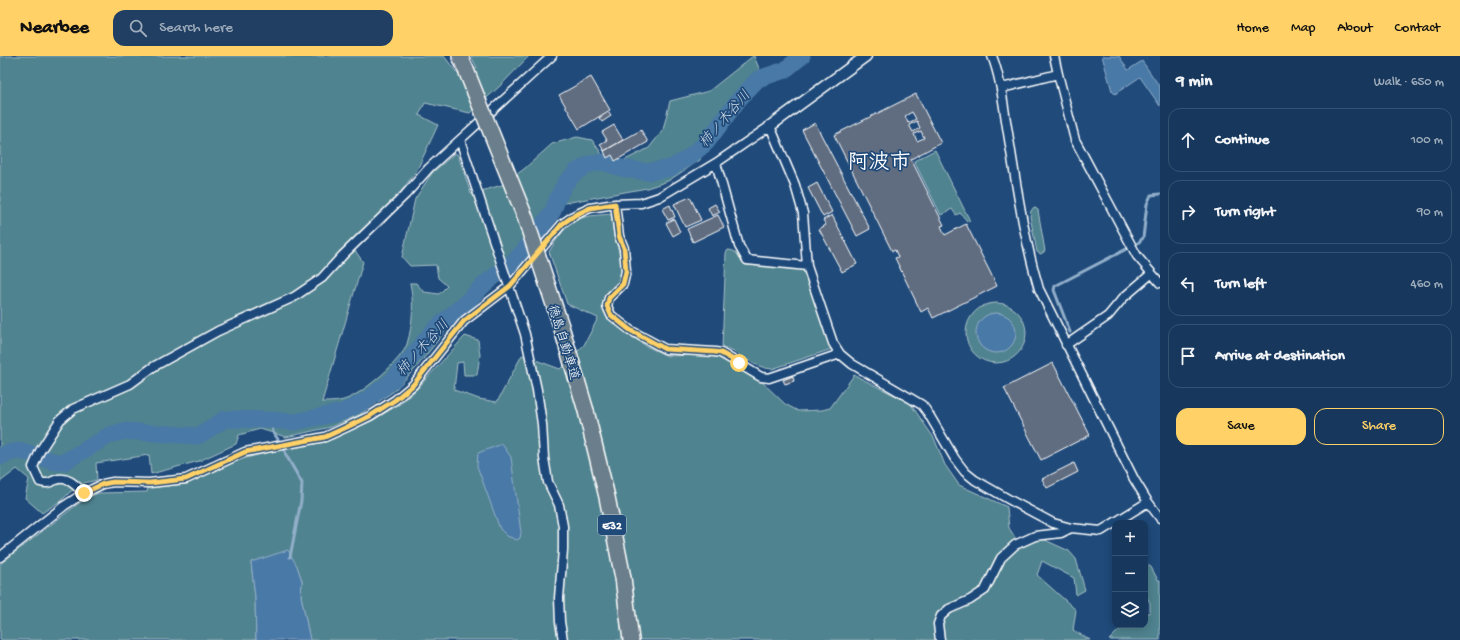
<!DOCTYPE html>
<html lang="en">
<head>
<meta charset="utf-8">
<style>
  :root { --surface:#17385c; --page:#203f62; --text:#f1f3f6; --muted:#9eacbb; --line:#365272; --accent:#ffd166 }
  body { margin:0; font-family:"Gochi Hand","Klee One",sans-serif; background:var(--page); color:var(--text) }
  .controls { position:absolute; right:12px; bottom:12px; display:grid; overflow:hidden; border-radius:8px; box-shadow:0 2px 10px #0003 }
  .controls button { width:36px; height:36px; display:grid; place-items:center; padding:0; border:0; border-bottom:1px solid var(--line); background:var(--surface); color:var(--text); font:20px sans-serif }
  .stop { position:absolute; width:12px; height:12px; margin:-9px; border:3px solid #ffd166; border-radius:50%; background:#fff }
  .stop.end { background:#ffd166; border-color:#fff; box-shadow:0 1px 4px #0008 }
  .list { margin:0; padding:0; list-style:none }
  h2 { display:flex; justify-content:space-between; align-items:center; height:52px; margin:0; padding:0 16px; font-size:17px }
  h2 small { font-size:13px; font-weight:400; color:var(--muted) }
  .list li { display:grid; grid-template-columns:26px 1fr auto; gap:12px; align-items:center; box-sizing:border-box; height:64px; margin:0 8px 8px; padding:0 8px; border:1px solid var(--line); border-radius:12px }
  .list b { display:block; font-size:15px; white-space:nowrap }
  .list em { font-size:13px; font-style:normal; color:var(--muted) }
  .actions { display:flex; gap:8px; padding:12px 16px }
  .actions a { flex:1; padding:9px 0; border:1px solid var(--accent); border-radius:12px; text-align:center; font-size:14px; color:var(--accent) }
  .actions .main { background:var(--accent); color:#111 }
  .icon { flex:none; width:22px; height:22px; fill:none; stroke:currentColor; stroke-width:2; stroke-linecap:round; stroke-linejoin:round }
  .map { position:relative; flex:none; width:1160px; height:584px; overflow:hidden }
  header { display:flex; align-items:center; gap:24px; box-sizing:border-box; height:56px; padding:0 20px; background:var(--accent); color:#111 }
  header strong { font-size:19px }
  nav { display:flex; gap:22px; margin-inline-start:auto; font-size:14px }
  .search { width:280px; height:36px; background:var(--page); display:flex; align-items:center; gap:10px; box-sizing:border-box; padding:0 14px; border-radius:12px; color:var(--muted); font-size:15px }
  main { display:flex }
  aside { flex:1; background:var(--surface) }
  .map>svg:first-child { display:block }
  .green { fill:#50838f; stroke:#a8c1c7 }
  .water { fill:#4a79a6; stroke:#92afca }
  .lines { fill:none; stroke-linecap:round; stroke-linejoin:round }
  .stream { stroke:#92afca; stroke-width:3 }
  .river { stroke:#4a79a6; stroke-width:17 }
  .building { fill:#616d80; stroke:#fff; fill-rule:evenodd }
  .minor-casing { stroke:#fff; stroke-width:11 }
  .tertiary-casing { stroke:#fff; stroke-width:13 }
  .motorway-casing { stroke:#fff; stroke-width:18 }
  .minor { stroke:#1f4a7a; stroke-width:8 }
  .tertiary { stroke:#1f4a7a; stroke-width:10 }
  .motorway { stroke:#6b7e8b; stroke-width:15 }
  .motorway-bridge-casing { stroke:#fff; stroke-width:18; stroke-linecap:butt }
  .motorway-bridge { stroke:#6b7e8b; stroke-width:15 }
  .route { stroke:#ffd166; stroke-width:5 }
  .labels { text-anchor:middle; stroke-width:3.5; stroke-linejoin:round; paint-order:stroke }
  .shield { fill:#1f4a7a; stroke:#bcc9d7; stroke-width:1 }
  .shield-label { font-size:12px; font-weight:bold; fill:#fff }
  .street-label { font-size:13px; fill:#fff; stroke:#1f4a7a }
  .water-label { font-size:14px; font-style:italic; fill:#d2dee9; stroke:#1f4a7a }
  .town-label { font-size:21px; font-weight:bold; fill:#fff; stroke:#1f4a7a }
</style>
</head>
<body>
<header>
<strong>Nearbee</strong>
<div class="search"><svg class="icon" aria-label="search" viewBox="0 0 24 24"><circle cx="10" cy="10" r="6"/><path d="M15 15l6 6"/></svg>Search here</div>
<nav><a>Home</a><a>Map</a><a>About</a><a>Contact</a></nav>
</header>
<main>
<div class="map">
<svg width="1160" height="584" viewBox="0 0 1160 584">
  <rect width="100%" height="100%" fill="#1f4a7a"/>
  <filter id="ink" filterUnits="userSpaceOnUse"><feTurbulence type="fractalNoise" baseFrequency=".025" numOctaves="2"/><feDisplacementMap in="SourceGraphic" scale="8" xChannelSelector="R" yChannelSelector="G"/><feConvolveMatrix kernelMatrix="1 2 1 2 8 2 1 2 1" color-interpolation-filters="sRGB"/></filter>
  <g filter="url(#ink)">
    <path class="green" d="M0 0H444L461 22 477 12 471 0H529L500 30 470 57 425 47 419 59 438 69 417 114 397 141 350 187 363 206 322 346C331 346 340 346 349 342 365 335 402 304 407 288 413 268 414 247 410 227H416L424 236 439 238 447 230 438 222 436 209 410 210 402 201 415 143 432 117 455 97 458 99 471 138 502 129 524 113 552 88 577 81 592 84 604 101 611 106 619 107 649 92 663 74 670 45 709 35 753 0H754L760 15 706 80 700 104 668 125 647 132 548 150 520 194 474 233 446 274 416 312 394 335 359 359 331 371 286 381 260 373 239 379 236 388 199 405 151 418 149 399 96 407 97 424 84 427 70 436 63 443 42 457 25 442 29 423 17 413 0 426Z
      M935 94 970 165 968 166 960 157 956 159 952 153 941 159 914 105Z
      M1034 151 1038 154 1045 195 1041 198 1037 196 1030 160 1031 155Z
      M611 158 614 181 618 192 622 212 618 226 606 239 602 254 626 277 648 291 668 300 696 299 717 301 761 325 785 348 798 355 822 354 830 352 854 319 910 347 934 382 945 409 959 429 1007 451 1009 472 1018 486 1043 483 1069 495 1076 503 1085 534 1076 539 1074 522 1042 505 1037 519 1076 554 1073 574 1090 584H310L301 540 302 525 297 510 251 506 255 541 256 584H0V508L83 444 98 437 147 436 148 432 184 428 242 403 290 391 333 383 371 365 400 348 416 334 465 280 478 284 480 299 477 319H464L463 306 457 307 454 334 479 343 497 346 522 299 560 313 584 289 598 262 567 248 549 196C557 182 568 165 585 161 593 159 602 159 611 158Z
      M728 194C737 194 741 202 745 209L796 212 801 213 804 216 832 293 772 313C754 312 739 296 722 291L726 197Z
      M966 277a30 30 0 1 1 60 0a30 30 0 1 1-60 0Z
      M1145 507 1151 511 1158 524H1160V584H1109L1124 569H1145V558L1150 556V547L1145 537Z"/>
    <path class="water" d="M1102 0H1119L1128 14 1142 5 1160 31V50L1140 21 1115 38 1112 35Z
      M976 277a20 20 0 1 1 40 0a20 20 0 1 1-40 0Z
      M502 388 511 401 521 477 520 482 517 484 507 480 500 473 477 410 478 397Z
      M288 494 297 510 302 525 301 540 310 584H256L255 541 251 506Z"/>
    <g class="lines">
      <path class="stream" d="M1070 276 1054 234 1055 230 1138 187 1143 182 1147 148 1151 139 1160 138
        M271 364 273 376 284 392 286 399 302 427 301 445 290 501"/>
      <path class="river" d="M0 401C27 385 39 408 64 406L110 379 124 375 198 380 225 363 271 364 294 366 343 356 365 345 393 324 433 275 463 249 487 226 512 207 523 196 553 155 558 141 566 126 576 116 590 108 603 106 621 112 647 116 671 112 688 102 707 86 739 43 758 23 785 14 802 0"/>
    </g>
    <path class="building" d="M591 21 610 54 579 73 559 39Z
      M916 38 941 87 911 103 944 169 941 170 945 179 966 168 997 230 933 262 928 252 921 256 895 202 898 201 895 194 892 195 834 79ZM912 56 916 63 908 67 905 60ZM917 65 920 72 913 76 909 69ZM921 75 924 82 917 85 914 78Z
      M608 56 611 60 602 66 599 62Z
      M815 67 870 173 857 180 802 74Z
      M614 69 623 84 604 95 600 88 607 84 602 76Z
      M641 74 648 86 615 105 612 99 607 102 604 95Z
      M817 127 832 156 823 161 808 132Z
      M690 141 701 164 685 171 674 148Z
      M715 148 720 156 712 160 708 152Z
      M670 149 675 161 668 164 662 153Z
      M718 159 724 171 693 186 687 173Z
      M832 159 857 208 842 216 819 173 826 169 823 164Z
      M674 163 680 176 673 180 666 167Z
      M1053 307 1090 379 1041 404 1004 332Z
      M793 320 794 325 785 328 783 324Z
      M1074 407 1078 416 1047 432 1042 423Z"/>
    <g class="lines">
      <g class="minor-casing">
        <path id="minor" d="M992 0C1001 23 1003 47 1007 71 1016 125 1023 180 1039 233L1134 423 1148 446 1160 462
          M1054 0 1058 18
          M1002 32 1058 18 1075 84 1081 95 1137 200 1160 227
          M460 84 525 278 537 334 542 368 544 402 548 426 559 449 563 470V494L559 542 560 566 563 584
          M716 107 739 190 747 204 807 210
          M615 148 619 180 624 192 626 215 623 228 609 242 607 250 611 259 630 274 665 293 715 296 721 297 761 321 769 322 840 298
          M1066 289 1108 260 1123 242 1151 218
          M84 437C77 431 69 421 59 423 49 425 51 429 40 426L33 411 40 395 60 364 73 353 130 328 153 311 218 275 294 241 322 222 343 199 405 139 429 112 552 0
          M0 501 64 450 84 437 103 428 113 426 149 427 186 423 245 396 325 381 347 371 370 360 395 344 413 329 464 265 510 230 562 168 575 159 590 152 615 148 641 147 659 141 716 107 770 70 795 129 803 157 807 210 833 287 840 298 852 308 922 349 928 357 955 403 965 416 975 424 1010 444 1053 467 1071 472 1101 475 1148 446
          M940 584 938 568 941 560 949 553 970 544 985 534 1001 502 1015 489 1035 480 1061 477 1071 472"/>
      </g>
      <g class="tertiary-casing">
        <path id="tertiary" d="M770 70 866 0"/>
      </g>
      <g class="motorway-casing">
        <path id="motorway" d="M460 0 466 14
          M586 355 607 441 623 522 631 584"/>
      </g>
      <use href="#minor" class="minor"/>
      <use href="#tertiary" class="tertiary"/>
      <use href="#motorway" class="motorway"/>
      <g class="motorway-bridge-casing">
        <path id="motorway-bridge" d="M466 14 525 161 561 270 586 355"/>
      </g>
      <use href="#motorway-bridge" class="motorway-bridge"/>
    </g>
  </g>
  <g class="lines" filter="url(#ink)">
    <path class="route" d="M84 437 103 428 113 426 150 427 186 423 245 396 325 381 347 371 370 360 395 344 413 329 464 265 510 230 562 168 575 159 590 152 615 148 619 180 624 192 626 215 623 228 609 242 607 250 611 259 630 274 665 293 715 296 721 297 739 307"/>
  </g>
  <g class="labels">
    <rect class="shield" x="598" y="459" width="28" height="20" rx="3"/>
    <g class="shield-label">
      <text x="612" y="473">E32</text>
    </g>
    <g class="street-label">
      <text transform="translate(565 286) rotate(73)" y="5">徳島自動車道</text>
    </g>
    <g class="water-label">
      <text transform="translate(724 62) rotate(-49)" y="5">柿ノ木谷川</text>
      <text transform="translate(422 291) rotate(-48)" y="5">柿ノ木谷川</text>
    </g>
    <g class="town-label">
      <text x="879" y="112">阿波市</text>
    </g>
  </g>
</svg>
<div class="controls">
<button>+</button>
<button>−</button>
<button><svg class="icon" aria-label="layers" viewBox="0 0 24 24"><path d="M12 4l9 5-9 5-9-5zM3 14l9 5 9-5"/></svg></button>
</div>
<div class="stop" style="left:739px;top:307px"></div>
<div class="stop end" style="left:84px;top:437px"></div>
</div>
<aside>
<h2>9 min<small>Walk · 650 m</small></h2>
<ul class="list">
<li><svg class="icon" aria-label="ahead" viewBox="0 0 24 24"><path d="M12 20V5M6 11l6-6 6 6"/></svg><div><b>Continue</b></div><em>100 m</em></li>
<li><svg class="icon" aria-label="right" viewBox="0 0 24 24"><path d="M7 20v-9h11M14 6l5 5-5 5"/></svg><div><b>Turn right</b></div><em>90 m</em></li>
<li><svg class="icon" aria-label="left" viewBox="0 0 24 24"><path d="M17 20v-9H6M10 6l-5 5 5 5"/></svg><div><b>Turn left</b></div><em>460 m</em></li>
<li><svg class="icon" aria-label="arrive" viewBox="0 0 24 24"><path d="M6 21V4h12l-3 4 3 4H6"/></svg><div><b>Arrive at destination</b></div></li>
</ul>
<div class="actions"><a class="main">Save</a><a>Share</a></div>
</aside>
</main>
</body>
</html>
